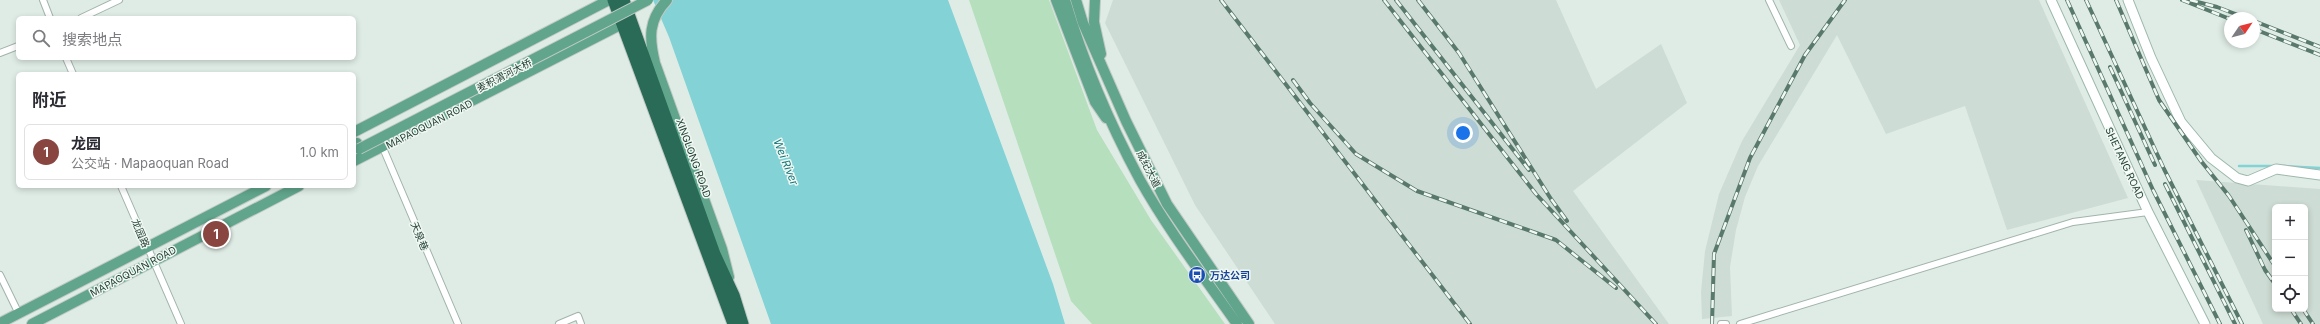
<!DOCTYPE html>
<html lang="zh">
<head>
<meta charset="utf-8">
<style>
  :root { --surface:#fff; --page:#f2f2f3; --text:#2b2b33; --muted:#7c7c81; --line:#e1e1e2; --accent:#89453f }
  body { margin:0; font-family:Inter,"Noto Sans SC",sans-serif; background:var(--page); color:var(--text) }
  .controls { position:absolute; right:12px; bottom:12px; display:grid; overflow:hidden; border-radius:6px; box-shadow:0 2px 6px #0003 }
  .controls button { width:36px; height:36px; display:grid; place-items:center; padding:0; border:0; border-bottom:1px solid var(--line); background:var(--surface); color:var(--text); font:20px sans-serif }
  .compass { position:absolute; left:2224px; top:12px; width:36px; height:36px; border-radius:50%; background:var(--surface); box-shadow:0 2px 6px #0003; rotate:55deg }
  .you { position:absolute; left:1463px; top:133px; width:14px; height:14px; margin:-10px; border:3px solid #fff; border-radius:50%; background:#1a73e8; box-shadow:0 0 0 6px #1a73e833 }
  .badge { display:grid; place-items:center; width:26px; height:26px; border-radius:50%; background:var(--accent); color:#fff; font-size:13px; font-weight:700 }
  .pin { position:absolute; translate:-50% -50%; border:2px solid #fff; box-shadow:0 1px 4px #0006 }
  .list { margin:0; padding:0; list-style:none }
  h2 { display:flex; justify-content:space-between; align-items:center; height:52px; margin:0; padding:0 16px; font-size:17px }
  h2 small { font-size:13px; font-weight:400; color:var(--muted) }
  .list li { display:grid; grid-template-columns:26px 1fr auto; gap:12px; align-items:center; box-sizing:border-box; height:56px; margin:0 8px 8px; padding:0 8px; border:1px solid var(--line); border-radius:6px }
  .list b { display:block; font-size:15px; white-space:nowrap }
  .list p { margin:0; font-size:13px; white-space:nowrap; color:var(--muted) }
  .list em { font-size:13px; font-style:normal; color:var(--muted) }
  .icon { flex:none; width:22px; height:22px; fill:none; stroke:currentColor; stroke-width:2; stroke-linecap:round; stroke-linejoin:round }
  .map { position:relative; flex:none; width:2320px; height:324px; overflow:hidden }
  .search { position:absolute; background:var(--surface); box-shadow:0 2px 6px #0003; left:16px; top:16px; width:340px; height:44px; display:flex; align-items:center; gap:10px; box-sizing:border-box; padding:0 14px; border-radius:6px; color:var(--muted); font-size:15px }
  .panel { position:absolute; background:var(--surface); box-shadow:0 2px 6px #0003; left:16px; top:72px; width:340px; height:116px; border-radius:6px }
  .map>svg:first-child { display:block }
  .built { fill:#cddcd4; fill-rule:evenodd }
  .green { fill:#b6dfbd }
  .water { fill:#82d2d6 }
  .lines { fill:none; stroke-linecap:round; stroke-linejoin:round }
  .stream { stroke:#82d2d6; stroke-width:2.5 }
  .street-casing { stroke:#a2b4ac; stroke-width:8 }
  .secondary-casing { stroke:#9db8ac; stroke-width:11 }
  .primary-casing { stroke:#c0c9c6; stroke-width:12 }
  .highway-casing { stroke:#c0c9c6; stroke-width:13 }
  .street { stroke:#fff; stroke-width:6 }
  .secondary { stroke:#fff; stroke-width:9 }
  .primary { stroke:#60a58c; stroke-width:10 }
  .highway { stroke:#296b56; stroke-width:11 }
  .rail-casing { stroke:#59796d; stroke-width:4 }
  .rail { stroke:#f0f8f3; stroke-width:2.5; stroke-dasharray:8; stroke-linecap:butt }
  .primary-bridge-casing { stroke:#c0c9c6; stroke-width:12; stroke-linecap:butt }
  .primary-bridge { stroke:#60a58c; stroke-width:10 }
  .labels { text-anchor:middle; stroke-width:3; stroke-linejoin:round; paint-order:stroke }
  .street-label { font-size:10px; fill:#1f3d32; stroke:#f0f8f3 }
  .transit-label { font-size:10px; font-weight:bold; fill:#164399; stroke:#f0f8f3; text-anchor:start }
  .water-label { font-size:11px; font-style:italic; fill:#15777d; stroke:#f0f8f3 }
</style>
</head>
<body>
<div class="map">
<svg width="2320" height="324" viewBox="0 0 2320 324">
  <rect width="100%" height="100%" fill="#dfece5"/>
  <path class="built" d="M1113 0H1556L1596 89 1661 44 1687 103 1573 191 1669 324H1275L1195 205 1105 23Z
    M1779 0H2039L2128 198 2007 230 1965 106 1886 134 1837 35 1758 166 1745 197 1736 230 1730 267 1732 316 1702 319 1701 292 1705 251 1719 194 1742 141 1800 45Z
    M2196 180 2320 189V324H2263ZM2275 207H2305V309H2275Z"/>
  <path class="green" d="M969 0H1049L1097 130 1151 220 1225 324H1092L1071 301Z"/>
  <path class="water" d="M653 0H948L1053 284 1065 324H771L669 37Z"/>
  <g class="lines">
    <path class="stream" d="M2239 166H2276
      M2283 166 2320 168"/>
    <g class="street-casing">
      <path id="street" d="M43 0 50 18
        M1769 0 1791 46
        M81 18 119 0
        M0 53 18 46
        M66 58 73 74
        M383 148 458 324
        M121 186 181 324
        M0 275 19 314
        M559 324 578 316 581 324
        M1721 324H1726
        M1740 324 2073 222 2148 212"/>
    </g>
    <g class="secondary-casing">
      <path id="secondary" d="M2051 0 2148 212 2205 324
        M2128 0 2151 58 2181 122 2211 158 2237 178 2248 181 2276 169 2320 175"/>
    </g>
    <g class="primary-casing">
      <path id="primary" d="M667 0C648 20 649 38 655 63L722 249 729 277
        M1056 0 1095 102 1106 118
        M1065 0C1083 61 1110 124 1140 180 1168 230 1204 277 1237 324
        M1076 0 1083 23 1126 121 1167 204 1249 324
        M1095 0 1094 22 1101 54
        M354 132 609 0
        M354 144 357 143
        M354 161 628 21
        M0 323 266 186
        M32 324 299 186"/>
    </g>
    <g class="highway-casing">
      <path id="highway" d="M613 0 733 324
        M624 0 715 254 734 295 743 324"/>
    </g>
    <use href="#street" class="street"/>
    <use href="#secondary" class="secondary"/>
    <use href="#primary" class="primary"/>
    <use href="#highway" class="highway"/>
    <g class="rail-casing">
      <path id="rail" d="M1221 0 1470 324
        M1384 0 1536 194 1656 324
        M1396 0 1529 170
        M1418 0 1459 53 1551 199 1567 221
        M2067 0 2153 190 2220 324
        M2086 0 2164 169 2242 324
        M2116 0 2159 100 2201 161 2229 196 2275 266
        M2182 0 2230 19
        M2190 0 2217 7 2246 18
        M2254 21 2320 47
        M2254 29 2320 55
        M2110 67 2155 165
        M1293 80 1310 103 1356 154 1417 191 1556 240 1616 288
        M2165 184 2235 324
        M2246 230 2265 270 2275 284
        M2291 309 2301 324
        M2303 309 2313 324
        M1712 324 1714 254 1750 158 1805 55 1845 0"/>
    </g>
    <use href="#rail" class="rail"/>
    <g class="primary-bridge-casing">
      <path id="primary-bridge" d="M359 149 648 0"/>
    </g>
    <use href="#primary-bridge" class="primary-bridge"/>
  </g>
  <defs>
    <g id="bus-disc" transform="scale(0.9)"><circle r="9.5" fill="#1a4fb4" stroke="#f0f8f3"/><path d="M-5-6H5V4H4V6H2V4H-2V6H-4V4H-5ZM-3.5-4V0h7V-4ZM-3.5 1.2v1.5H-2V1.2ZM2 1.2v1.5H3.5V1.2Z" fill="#fff"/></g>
  </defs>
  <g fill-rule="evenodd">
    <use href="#bus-disc" x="1197" y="275"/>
  </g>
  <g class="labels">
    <g class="street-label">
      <text transform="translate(504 75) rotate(-27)" y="4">麦积渭河大桥</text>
      <text transform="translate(429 124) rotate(-27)" y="4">MAPAOQUAN ROAD</text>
      <text transform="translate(694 158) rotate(70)" y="4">XINGLONG ROAD</text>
      <text transform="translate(2125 163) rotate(65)" y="4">SHETANG ROAD</text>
      <text transform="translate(1149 169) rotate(63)" y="4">成纪大道</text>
      <text transform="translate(141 233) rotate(67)" y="4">龙园路</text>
      <text transform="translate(420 236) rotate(67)" y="4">天泉巷</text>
      <text transform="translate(133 271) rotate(-28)" y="4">MAPAOQUAN ROAD</text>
    </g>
    <g class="transit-label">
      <text x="1210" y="279">万达公司</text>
    </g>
    <g class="water-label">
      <text transform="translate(786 162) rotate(68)" y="4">Wei River</text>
    </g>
  </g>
</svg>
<div class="controls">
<button>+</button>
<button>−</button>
<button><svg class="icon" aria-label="locate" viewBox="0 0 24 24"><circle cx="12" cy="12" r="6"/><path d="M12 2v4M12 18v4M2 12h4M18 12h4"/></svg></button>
</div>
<svg class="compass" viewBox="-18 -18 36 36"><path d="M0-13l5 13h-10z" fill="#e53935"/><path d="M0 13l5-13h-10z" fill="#7c7c81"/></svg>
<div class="you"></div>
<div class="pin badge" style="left:216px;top:234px">1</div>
<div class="search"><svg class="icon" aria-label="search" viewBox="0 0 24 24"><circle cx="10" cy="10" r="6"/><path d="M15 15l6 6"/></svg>搜索地点</div>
<section class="panel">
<h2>附近<small></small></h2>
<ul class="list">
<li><span class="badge">1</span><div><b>龙园</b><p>公交站 · Mapaoquan Road</p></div><em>1.0 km</em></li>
</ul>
</section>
</div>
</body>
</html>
